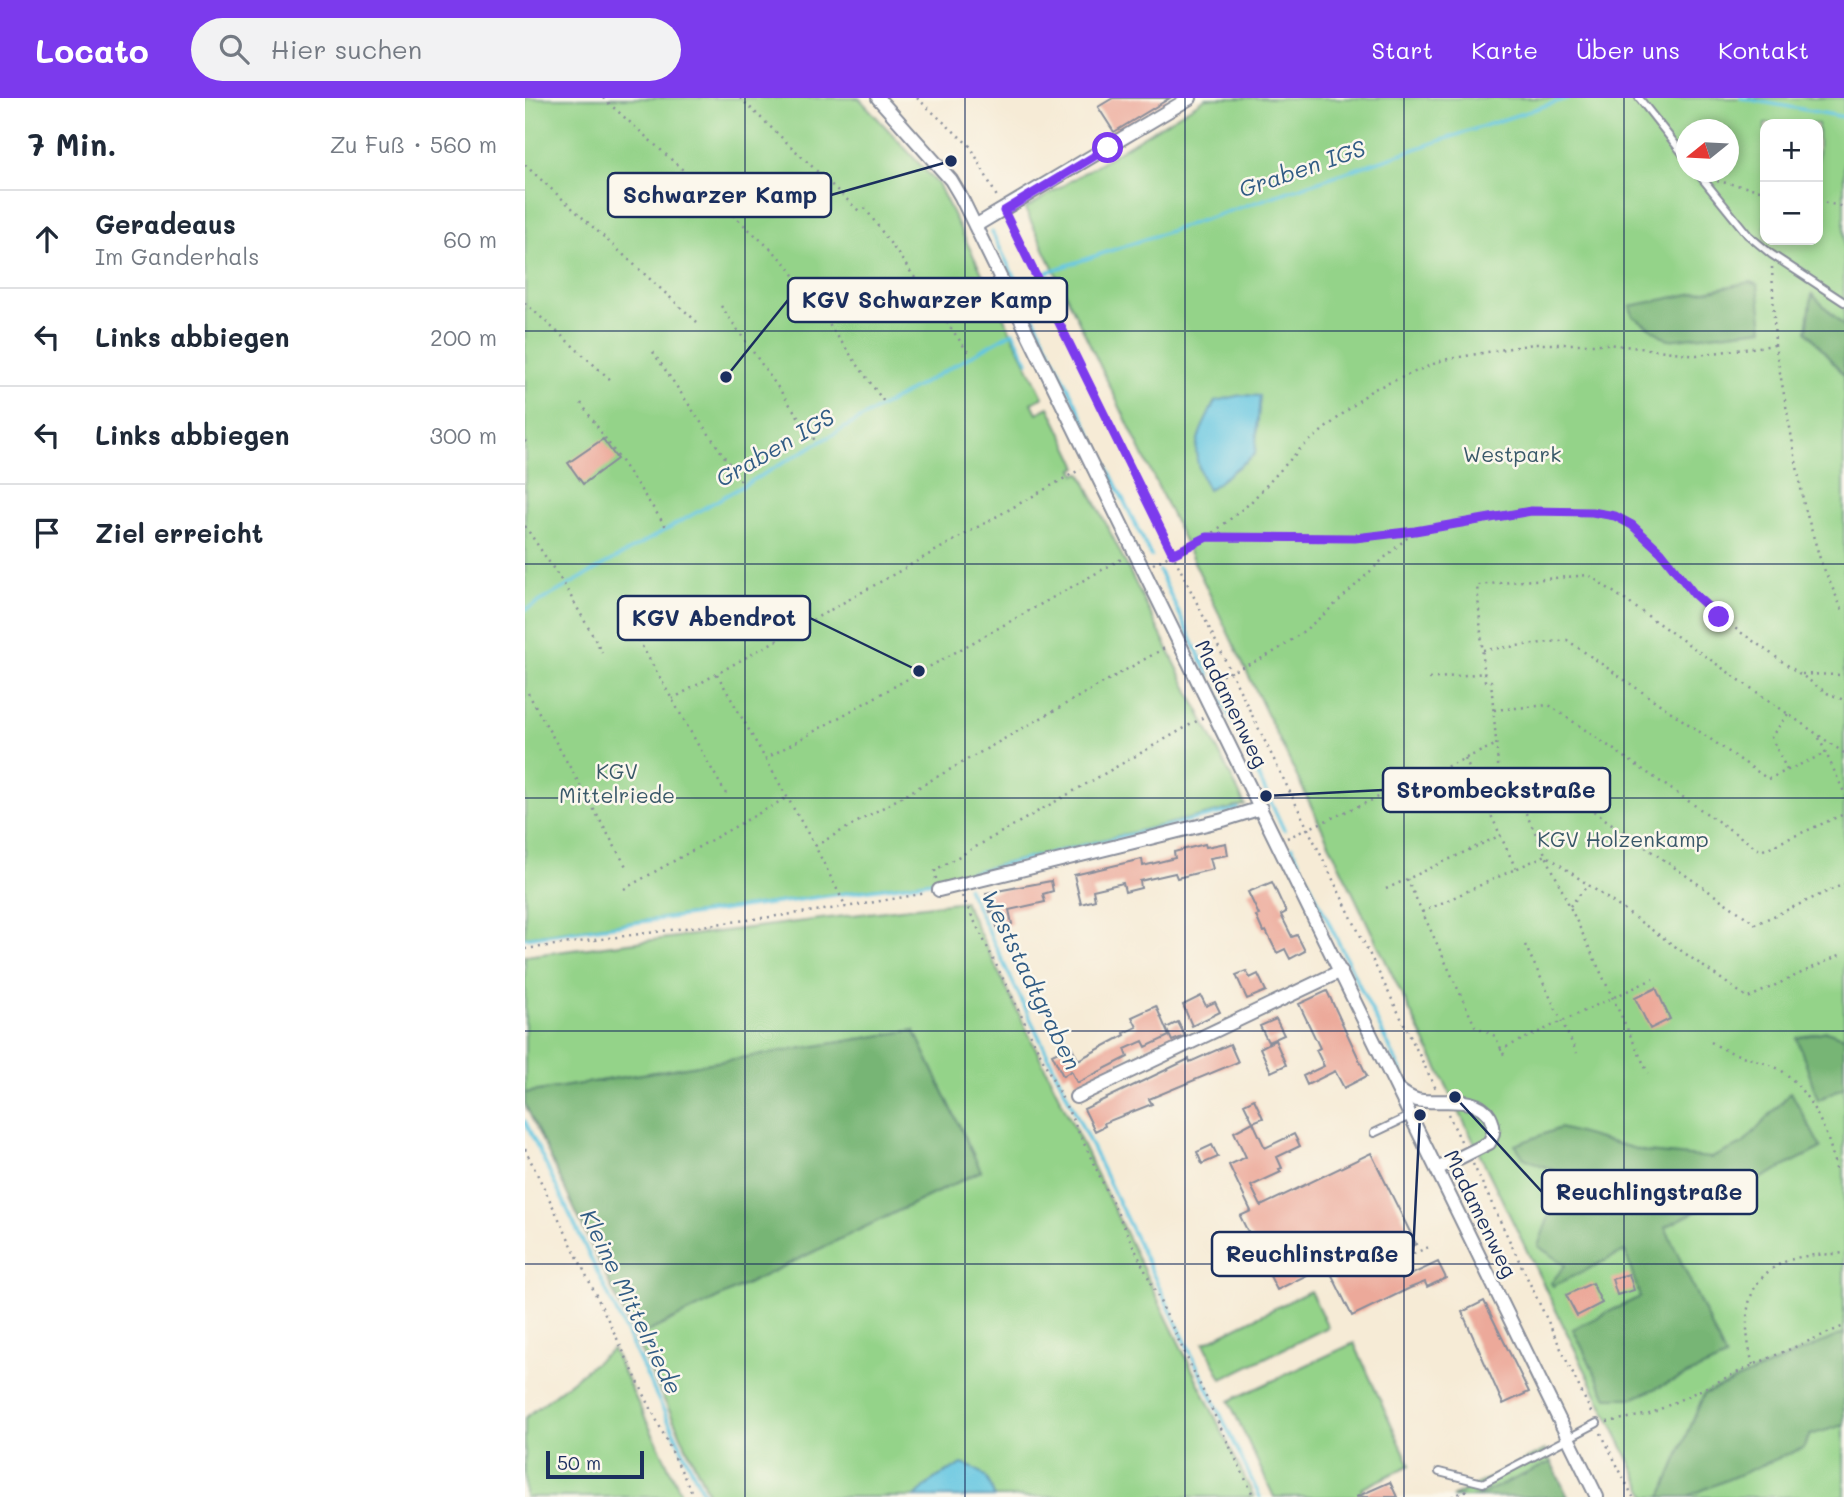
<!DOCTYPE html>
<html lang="de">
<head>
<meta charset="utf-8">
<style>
  :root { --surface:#fff; --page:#f2f2f3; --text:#1f2937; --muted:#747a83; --line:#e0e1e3; --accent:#7c3aed }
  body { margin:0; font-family:Mali,sans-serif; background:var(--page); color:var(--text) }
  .controls { position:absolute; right:21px; top:21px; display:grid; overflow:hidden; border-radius:14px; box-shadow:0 4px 10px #0003 }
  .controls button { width:63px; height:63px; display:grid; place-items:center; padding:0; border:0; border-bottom:2px solid var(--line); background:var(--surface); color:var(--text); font:35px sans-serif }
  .compass { position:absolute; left:1151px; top:21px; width:63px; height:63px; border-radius:50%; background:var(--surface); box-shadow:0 4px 10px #0003; rotate:252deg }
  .scale { position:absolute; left:21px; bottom:18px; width:98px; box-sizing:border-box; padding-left:7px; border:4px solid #1b2f5e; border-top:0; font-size:19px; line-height:24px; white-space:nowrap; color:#1b2f5e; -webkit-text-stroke:5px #fbf7ec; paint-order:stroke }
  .stop { position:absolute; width:21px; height:21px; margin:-16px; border:5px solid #7c3aed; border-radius:50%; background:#fff }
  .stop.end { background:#7c3aed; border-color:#fff; box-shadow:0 2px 7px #0008 }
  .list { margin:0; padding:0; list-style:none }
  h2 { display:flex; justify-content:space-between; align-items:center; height:91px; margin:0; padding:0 28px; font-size:30px }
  h2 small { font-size:23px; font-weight:400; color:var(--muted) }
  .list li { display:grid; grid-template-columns:46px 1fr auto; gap:21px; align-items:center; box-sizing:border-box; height:98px; padding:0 28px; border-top:2px solid var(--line) }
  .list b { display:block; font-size:26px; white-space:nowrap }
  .list p { margin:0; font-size:23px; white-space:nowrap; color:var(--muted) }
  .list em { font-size:23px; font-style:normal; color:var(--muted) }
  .icon { flex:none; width:38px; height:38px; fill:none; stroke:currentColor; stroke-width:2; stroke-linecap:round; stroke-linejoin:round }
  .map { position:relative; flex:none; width:1319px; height:1399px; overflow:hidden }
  header { display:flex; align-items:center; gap:42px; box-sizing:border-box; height:98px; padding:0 35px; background:var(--accent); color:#fff }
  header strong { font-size:33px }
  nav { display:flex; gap:38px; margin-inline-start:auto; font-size:24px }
  .search { width:490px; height:63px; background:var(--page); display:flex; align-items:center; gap:18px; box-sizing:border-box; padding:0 24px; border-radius:38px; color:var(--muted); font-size:26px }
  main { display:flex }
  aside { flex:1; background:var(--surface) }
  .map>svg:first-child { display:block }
  .green { fill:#94d389; stroke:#588174; stroke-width:2; fill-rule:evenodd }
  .forest { fill:#77b575; stroke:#49726a; stroke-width:2 }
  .water { fill:#63c6e1; stroke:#3f7aa0; stroke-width:2 }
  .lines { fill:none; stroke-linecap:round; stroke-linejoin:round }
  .stream { stroke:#63c6e1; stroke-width:3.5 }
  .building { fill:#eca99a }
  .service-casing { stroke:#888d9a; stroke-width:10 }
  .minor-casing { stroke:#888d9a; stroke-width:16 }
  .path { stroke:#888d9a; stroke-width:2.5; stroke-dasharray:2 5; stroke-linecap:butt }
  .service { stroke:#fff; stroke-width:6 }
  .minor { stroke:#fff; stroke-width:12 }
  .route { stroke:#7c3aed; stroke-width:9 }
  .grid { fill:none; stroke:#1b2f5e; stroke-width:2; stroke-opacity:0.55 }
  .labels { text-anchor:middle; stroke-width:5; stroke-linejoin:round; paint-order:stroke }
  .park-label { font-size:21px; fill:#395869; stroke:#fbf7ec }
  .street-label { font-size:21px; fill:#1b2f5e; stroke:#fbf7ec }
  .water-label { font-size:23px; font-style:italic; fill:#315c85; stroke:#fbf7ec }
  .leader { fill:none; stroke:#1b2f5e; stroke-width:2.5 }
  .callout-dot { fill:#1b2f5e; stroke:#fbf7ec; stroke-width:2.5 }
  .callout { fill:#fbf7ec; stroke:#1b2f5e; stroke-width:2.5 }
  .callout-label { font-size:23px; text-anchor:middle; font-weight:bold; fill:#1b2f5e }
</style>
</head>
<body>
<header>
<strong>Locato</strong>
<div class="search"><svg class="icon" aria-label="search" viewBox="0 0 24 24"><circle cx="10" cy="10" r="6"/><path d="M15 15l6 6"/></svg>Hier suchen</div>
<nav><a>Start</a><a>Karte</a><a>Über uns</a><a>Kontakt</a></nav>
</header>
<main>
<aside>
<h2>7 Min.<small>Zu Fuß · 560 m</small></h2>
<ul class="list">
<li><svg class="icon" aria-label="ahead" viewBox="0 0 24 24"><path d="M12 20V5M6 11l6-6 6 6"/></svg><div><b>Geradeaus</b><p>Im Ganderhals</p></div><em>60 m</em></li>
<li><svg class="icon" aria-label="left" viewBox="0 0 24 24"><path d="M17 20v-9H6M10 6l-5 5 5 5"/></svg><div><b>Links abbiegen</b></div><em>200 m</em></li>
<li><svg class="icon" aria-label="left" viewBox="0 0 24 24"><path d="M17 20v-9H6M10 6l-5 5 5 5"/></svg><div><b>Links abbiegen</b></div><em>300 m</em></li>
<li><svg class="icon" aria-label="arrive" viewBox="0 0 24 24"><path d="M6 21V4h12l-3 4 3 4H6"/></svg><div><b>Ziel erreicht</b></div></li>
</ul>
</aside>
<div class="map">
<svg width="1319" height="1399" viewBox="0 0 1319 1399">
  <rect width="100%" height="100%" fill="#fbf7ec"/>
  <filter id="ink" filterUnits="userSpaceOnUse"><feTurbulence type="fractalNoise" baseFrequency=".0143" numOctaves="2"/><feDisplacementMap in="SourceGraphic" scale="14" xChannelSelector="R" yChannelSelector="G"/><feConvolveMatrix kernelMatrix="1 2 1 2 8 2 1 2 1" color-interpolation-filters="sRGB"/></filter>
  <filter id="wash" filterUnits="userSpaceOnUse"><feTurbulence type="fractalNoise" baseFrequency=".00686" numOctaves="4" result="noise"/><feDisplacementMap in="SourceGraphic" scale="28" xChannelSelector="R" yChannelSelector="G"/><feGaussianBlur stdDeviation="1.57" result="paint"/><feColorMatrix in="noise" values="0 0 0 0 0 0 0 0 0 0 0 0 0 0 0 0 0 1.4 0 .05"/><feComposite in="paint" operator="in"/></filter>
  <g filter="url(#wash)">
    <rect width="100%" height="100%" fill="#f6ebd6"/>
    <path class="green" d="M0 0H334L413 86 518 299 507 305 512 315 524 309 553 369 549 371 551 376 556 375 720 707 411 782 0 839Z
      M681 0H1319V1399H1122L847 835 500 111ZM1240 26H1293V142H1240ZM1162 32H1204V74H1162Z
      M439 803 729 1399H185L110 1240 456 1073 389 932 0 995V858Z
      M785 1193 803 1229 697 1281 679 1245Z
      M829 1245 885 1367 836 1391 839 1399H749L704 1303Z
      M87 1251 158 1399H0V1320Z
      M1020 1352 1043 1399H927Z"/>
    <path class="forest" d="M1225 184 1233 187 1238 231 1143 242 1108 218 1105 208Z
      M1287 196 1319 228V278L1282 233Z
      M389 932 456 1073 110 1240 0 1006V995Z
      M1301 933 1319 939V989L1293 1002 1272 940Z
      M1266 994 1296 1050 1140 1129 1201 1260 1109 1300H1082L1048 1231 1115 1199 1100 1153 1028 1188 1026 1185 1040 1167 1013 1148 1039 1077 999 1060 990 1047 1035 1030 1122 1054 1186 1060 1218 1046Z
      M1319 1235V1327L1285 1337 1278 1350 1161 1399H1136L1179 1296Z
      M1026 1364 1043 1399H950Z"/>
    <path class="water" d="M716 297 735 298 730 356 683 392C662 351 672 341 690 303Z
      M437 1366C456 1372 465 1378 469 1399H390L409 1381Z"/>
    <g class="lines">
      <path class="stream" d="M1216 0 1319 19
        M467 134 626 458
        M522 174 1043 0
        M492 184 502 181
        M634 473 684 578
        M0 512 488 234 503 264
        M689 587 723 657
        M729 669 759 732
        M767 749 878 977
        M436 777 713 711
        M442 789 735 1399
        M0 840 409 783 436 777 438 782
        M0 1023 180 1399"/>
    </g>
    <g id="blocks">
      <path class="building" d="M588 0H645L589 34 573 9Z
        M78 341 92 361 58 386 43 365Z
        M701 745 703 757 685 760 688 771 652 780 650 775 615 783 616 790 600 794 598 785 568 792 570 802 556 806 549 777 617 761 618 768 650 760 649 754 680 746 681 749Z
        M526 783 528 793 518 796 520 804 484 812 487 826 472 829 469 813 465 814 461 795Z
        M747 784 761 814 756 817 767 839 772 837 780 853 765 861 760 851 752 855 741 833 738 834 731 818 734 817 723 794Z
        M721 873 725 880 733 876 741 893 722 901 711 877Z
        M1131 890 1145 921 1125 931 1110 900Z
        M802 893 842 978 819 990 810 973 782 987 778 978 799 968 791 952 795 950 774 906Z
        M676 898 681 908 690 904 695 914 667 928 658 907Z
        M631 908 644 938 621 949 618 943 600 951 603 959 552 985 546 973 538 978 527 956 546 947 553 962 600 937 599 935 612 929 607 919Z
        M751 921 759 937 743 944 735 928Z
        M653 924 660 938 647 943 641 930Z
        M750 942 761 967 746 974 735 950Z
        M705 946 713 964 624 1001 627 1006 579 1025 580 1028 570 1033 559 1011 664 961 665 964Z
        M729 1001 738 1020 728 1024 719 1006Z
        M728 1024 740 1050 769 1036 775 1048 752 1059 757 1070 754 1071 756 1074 726 1088 736 1108 846 1055 891 1146 866 1158 877 1181 913 1164 921 1180 902 1189 900 1184 885 1190 827 1218 802 1167 752 1192 715 1118 726 1113 704 1067 721 1059 709 1034Z
        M687 1047 693 1059 677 1066 672 1054Z
        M1104 1176 1109 1192 1092 1197 1087 1181Z
        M1067 1185 1077 1205 1052 1218 1041 1197Z
        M959 1203 1004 1294 978 1306 937 1214Z
        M865 1384 872 1399H831Z"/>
    </g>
  </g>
  <g filter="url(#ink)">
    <use href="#blocks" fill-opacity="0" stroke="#888d9a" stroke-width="2"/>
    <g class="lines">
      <g class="service-casing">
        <path id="service" d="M1114 0 1162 61
          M1172 74 1223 137 1246 156 1319 204
          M849 1035 885 1018
          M914 1374 958 1385 1072 1325"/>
      </g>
      <g class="minor-casing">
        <path id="minor" d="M353 0 426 82 436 99 1072 1399
          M450 128 665 0
          M414 792 698 722 736 710
          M873 991C879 996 885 1000 892 1002 915 1007 951 995 965 1019 970 1029 969 1036 964 1045L912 1071
          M551 999 816 873"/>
      </g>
      <path class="path" d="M78 0 259 163 359 304
        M215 0 334 113
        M392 0 446 49 472 99
        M0 67 172 224
        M1192 83 1240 93
        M1293 103 1319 109
        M340 110 443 254
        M483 121 911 991
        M1247 169 1250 247 1279 407 1296 464 1319 516
        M0 205 87 283
        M196 208 291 344
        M128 254 218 386
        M56 305 142 430
        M0 343 1 344
        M0 428 40 488 77 554
        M683 439 725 405 775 351 847 292 918 262 1008 246H1083L1172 257 1250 247
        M628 466 683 439 830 440 890 433 1006 413 1046 412 1090 418 1107 427 1123 441 1169 496 1194 519 1302 595 1319 602
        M110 536 201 696
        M958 552 1042 542 1243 681 1301 655
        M192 576 290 748 321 809
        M1277 576 1319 577
        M904 581 959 575
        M684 583C708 572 737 563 758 548 807 515 844 471 889 434
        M3 595 102 770
        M147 601 556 371
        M969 612 1024 607 1236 753 1319 716
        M1294 640 1319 694
        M1319 655 1064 477 952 487 960 583H966L974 678 1012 674 1231 826 1319 786
        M240 661 600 459
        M940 661 991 771
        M1262 672 1246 639 1263 616
        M983 677 1123 975
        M762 740 970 647
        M290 748 643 548
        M411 781 410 772 679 619
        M882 781 950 928 970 938 981 961
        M99 791 261 700
        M861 791 976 737
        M437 798 538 1002
        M1045 808 1063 787
        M897 814 1021 757 1223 900 1319 855
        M1000 847 1052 955
        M0 851 321 809 402 795
        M1186 944C1207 958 1230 960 1252 970 1281 985 1308 1041 1310 1072
        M975 952 1128 881
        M541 1008 729 1399
        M923 1016 937 1045
        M0 1051 169 1399
        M948 1066 1067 1316
        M869 1164 904 1149
        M1228 1267C1215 1218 1219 1172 1275 1159 1289 1156 1305 1157 1319 1155
        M1082 1324 1125 1316 1228 1267 1319 1228
        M1076 1335 1108 1399
        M927 1399 942 1392"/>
      <use href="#service" class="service"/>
      <use href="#minor" class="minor"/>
    </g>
  </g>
  <g class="lines" filter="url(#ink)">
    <path class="route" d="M583 50 479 113 648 456 682 439 830 440 890 433 1006 413 1067 414 1090 418 1107 427 1136 454 1169 496 1194 519"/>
  </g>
  <path class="grid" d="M220 0V1399M440 0V1399M660 0V1399M879 0V1399M1099 0V1399M0 233H1319M0 466H1319M0 700H1319M0 933H1319M0 1166H1319"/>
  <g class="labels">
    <g class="park-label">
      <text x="987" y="364">Westpark</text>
      <text x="92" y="681">KGV<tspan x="92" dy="24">Mittelriede</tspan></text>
      <text x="1098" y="749">KGV Holzenkamp</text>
    </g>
    <g class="street-label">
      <text transform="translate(706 606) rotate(64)" y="7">Madamenweg</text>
      <text transform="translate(955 1116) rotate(64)" y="7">Madamenweg</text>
    </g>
    <g class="water-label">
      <text transform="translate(777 71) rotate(-19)" y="8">Graben IGS</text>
      <text transform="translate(250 350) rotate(-30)" y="8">Graben IGS</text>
      <text transform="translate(506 882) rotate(64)" y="8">Weststadtgraben</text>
      <text transform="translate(106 1204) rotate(64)" y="8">Kleine Mittelriede</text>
    </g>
  </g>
  <path class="leader" d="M426 63L306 97M201 279L263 202M394 573L285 520M741 698L858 692M930 999L1017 1094M895 1017L888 1156"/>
  <g class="callout-dot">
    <circle cx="426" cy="63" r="7"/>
    <circle cx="201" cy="279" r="7"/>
    <circle cx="394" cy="573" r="7"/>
    <circle cx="741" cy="698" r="7"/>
    <circle cx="930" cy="999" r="7"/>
    <circle cx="895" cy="1017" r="7"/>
  </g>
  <g class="callout">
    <rect x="83" y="75" width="223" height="44" rx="7"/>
    <rect x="263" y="180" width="279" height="44" rx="7"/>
    <rect x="93" y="498" width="192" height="44" rx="7"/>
    <rect x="858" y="670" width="227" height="44" rx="7"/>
    <rect x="1017" y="1072" width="215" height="44" rx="7"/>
    <rect x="687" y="1134" width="201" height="44" rx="7"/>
  </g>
  <g class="callout-label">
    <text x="195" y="105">Schwarzer Kamp</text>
    <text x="402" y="210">KGV Schwarzer Kamp</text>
    <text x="189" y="528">KGV Abendrot</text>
    <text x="971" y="700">Strombeckstraße</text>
    <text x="1124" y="1102">Reuchlingstraße</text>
    <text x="787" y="1164">Reuchlinstraße</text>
  </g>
</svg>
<div class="controls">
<button>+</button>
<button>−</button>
</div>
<svg class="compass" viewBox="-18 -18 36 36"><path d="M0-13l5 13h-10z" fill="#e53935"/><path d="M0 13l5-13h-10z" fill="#747a83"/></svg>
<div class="scale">50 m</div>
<div class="stop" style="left:583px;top:50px"></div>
<div class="stop end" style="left:1194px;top:519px"></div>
</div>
</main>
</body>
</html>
